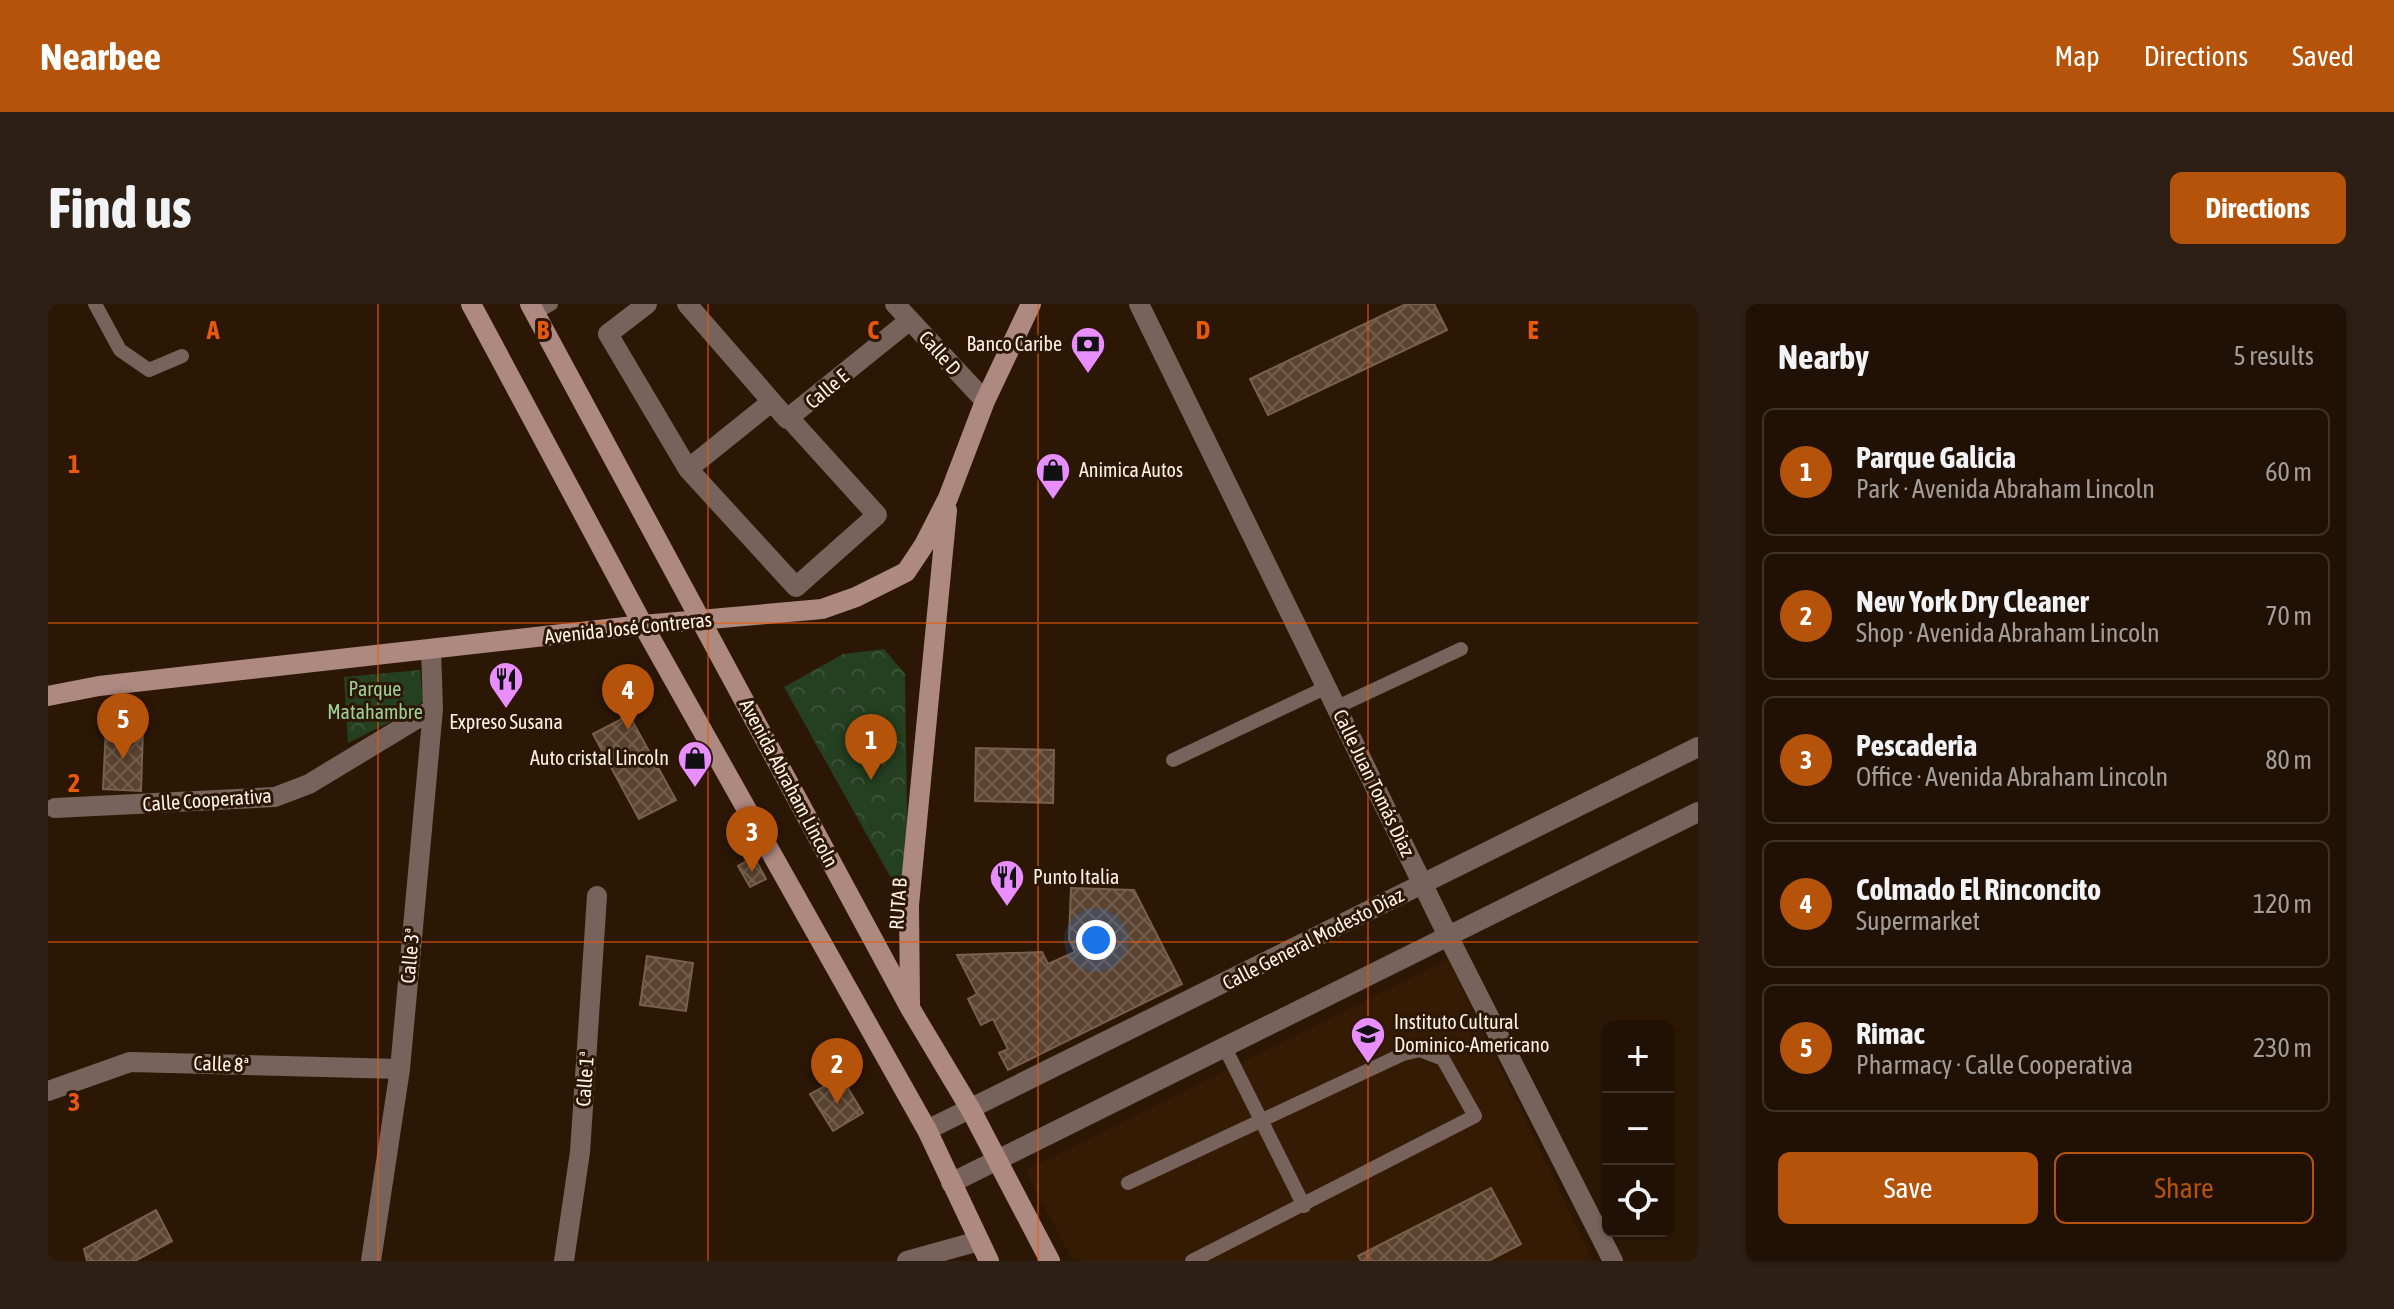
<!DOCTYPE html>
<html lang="en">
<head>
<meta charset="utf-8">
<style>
  :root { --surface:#211104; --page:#2d1f13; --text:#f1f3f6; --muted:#a29d9a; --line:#3e3126; --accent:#b45309 }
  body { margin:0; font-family:"Asap Condensed",sans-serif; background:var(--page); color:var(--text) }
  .controls { position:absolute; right:24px; bottom:24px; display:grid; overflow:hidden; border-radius:12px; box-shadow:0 2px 6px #0004 }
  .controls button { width:72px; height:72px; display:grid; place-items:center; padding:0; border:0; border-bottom:2px solid var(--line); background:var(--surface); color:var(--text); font:40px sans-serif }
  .you { position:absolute; left:1048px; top:636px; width:28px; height:28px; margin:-20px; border:6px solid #fff; border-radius:50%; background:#1a73e8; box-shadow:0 0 0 12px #1a73e833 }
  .badge { display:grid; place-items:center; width:52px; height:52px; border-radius:50%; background:var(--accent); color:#fff; font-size:26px; font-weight:700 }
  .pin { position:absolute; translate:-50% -66px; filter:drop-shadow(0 2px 4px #0008) }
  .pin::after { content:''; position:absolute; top:42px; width:28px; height:24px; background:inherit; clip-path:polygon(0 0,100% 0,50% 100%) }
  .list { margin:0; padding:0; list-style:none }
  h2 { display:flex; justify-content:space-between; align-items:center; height:104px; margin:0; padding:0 32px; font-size:34px }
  h2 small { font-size:26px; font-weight:400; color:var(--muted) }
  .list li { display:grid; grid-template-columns:52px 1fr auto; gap:24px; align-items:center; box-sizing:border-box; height:128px; margin:0 16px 16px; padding:0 16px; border:2px solid var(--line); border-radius:12px }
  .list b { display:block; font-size:30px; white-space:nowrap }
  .list p { margin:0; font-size:26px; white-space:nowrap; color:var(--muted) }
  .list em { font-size:26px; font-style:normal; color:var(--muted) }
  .actions { display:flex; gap:16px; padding:24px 32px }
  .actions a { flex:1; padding:18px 0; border:2px solid var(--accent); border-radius:12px; text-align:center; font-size:28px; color:var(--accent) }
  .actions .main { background:var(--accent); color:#fff }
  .icon { flex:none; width:44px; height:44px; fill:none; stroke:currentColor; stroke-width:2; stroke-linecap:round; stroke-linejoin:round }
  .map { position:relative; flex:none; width:1650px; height:957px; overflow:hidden; border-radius:12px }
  header { display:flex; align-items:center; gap:48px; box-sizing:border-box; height:112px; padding:0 40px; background:var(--accent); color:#fff }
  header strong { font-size:38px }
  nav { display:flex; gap:44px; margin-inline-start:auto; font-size:28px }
  .intro { display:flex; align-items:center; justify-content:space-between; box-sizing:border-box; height:192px; padding:0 48px }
  h1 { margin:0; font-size:56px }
  .button { padding:20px 36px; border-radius:12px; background:var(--accent); color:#fff; font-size:28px; font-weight:700 }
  main { display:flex; gap:48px; padding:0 48px }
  aside { flex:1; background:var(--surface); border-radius:12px; box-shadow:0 2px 6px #0004 }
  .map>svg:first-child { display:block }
  .built { fill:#351b03 }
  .park { fill:url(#park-crowns) }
  .building { fill:url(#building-cross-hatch); stroke:#79604c; stroke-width:2 }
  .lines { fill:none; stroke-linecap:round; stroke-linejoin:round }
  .service { stroke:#78625c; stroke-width:14 }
  .minor { stroke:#78625c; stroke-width:20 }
  .secondary { stroke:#ad8980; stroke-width:20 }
  .grid { fill:none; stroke:#e8590c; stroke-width:2; stroke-opacity:0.55 }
  .labels { text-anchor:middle; stroke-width:6; stroke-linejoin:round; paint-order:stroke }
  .poi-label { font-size:20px; fill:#fdf1e8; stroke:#2c1705; text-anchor:start }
  .street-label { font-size:20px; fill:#fdf1e8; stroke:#2c1705 }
  .park-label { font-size:20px; fill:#9cd094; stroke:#2c1705 }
  .grid-label { font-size:26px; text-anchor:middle; font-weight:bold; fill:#e8590c; stroke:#2c1705; stroke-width:6; stroke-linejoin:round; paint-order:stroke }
</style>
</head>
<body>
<header>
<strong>Nearbee</strong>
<nav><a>Map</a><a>Directions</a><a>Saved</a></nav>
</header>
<div class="intro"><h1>Find us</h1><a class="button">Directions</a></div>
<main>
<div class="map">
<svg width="1650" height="957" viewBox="0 0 1650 957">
  <defs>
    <pattern id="park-crowns" width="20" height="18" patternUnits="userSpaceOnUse" patternTransform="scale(2)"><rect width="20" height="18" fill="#244020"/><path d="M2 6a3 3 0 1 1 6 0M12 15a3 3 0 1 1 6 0" fill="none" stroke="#3a5336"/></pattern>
    <pattern id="building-cross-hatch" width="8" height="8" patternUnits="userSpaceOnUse" patternTransform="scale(2)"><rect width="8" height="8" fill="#5b4330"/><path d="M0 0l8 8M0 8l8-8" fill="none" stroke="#735f4e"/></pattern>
  </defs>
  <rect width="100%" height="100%" fill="#2c1705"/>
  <path class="built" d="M1400 655 1545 957H1025L977 867Z"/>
  <path class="park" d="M836 345 857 370 860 569 852 590 736 383 795 350Z
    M372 366 375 397 364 407 300 439 296 373Z"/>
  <path class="building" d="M1358 0H1386L1399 26 1220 111 1202 75Z
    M581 411 628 496 591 515 545 430Z
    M58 423 95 424 93 487 55 485Z
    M928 444 1006 446 1005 499 927 497Z
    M706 553 718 575 702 583 690 562Z
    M1023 584 1086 586 1134 680 960 766 951 749 960 745 945 715 933 721 920 695 929 690 909 651 994 648 1000 660 1027 648 1021 635Z
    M599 652 645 659 638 707 592 701Z
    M793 773 815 809 785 827 762 790Z
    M1443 884 1473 940 1440 957H1313L1310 952Z
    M108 906 124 937 87 957H39L36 945Z"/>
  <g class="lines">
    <path class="service" d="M47 0 72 46 101 66 134 52
      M487 9 503 0
      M1289 403 1413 345
      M1125 456 1279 383
      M1177 744 1256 902
      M1080 879 1355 750 1372 746 1395 755 1427 812 1144 957"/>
    <path class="minor" d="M599 0 560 30 640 165
      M639 0 739 115 862 16
      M847 0 937 97
      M1091 0 1400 632 1565 957
      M722 99 640 165 748 283 829 211 742 115
      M7 504 227 493 261 480 385 405
      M0 787 82 758 352 765
      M879 826 1650 443
      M903 879 1650 508
      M323 957 352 765 385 405 383 345
      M516 957 532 848 549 592
      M859 957 931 937"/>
    <path class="secondary" d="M423 0 595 321 879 826 941 957
      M482 0 862 704 923 806 1002 957
      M0 392 51 382 595 321 774 305 808 293 858 268 876 241 900 194 937 97 983 0
      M862 700 861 601 899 206"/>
  </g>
  <path class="grid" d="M330 0V957M660 0V957M990 0V957M1320 0V957M0 319H1650M0 638H1650"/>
  <defs>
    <g id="bank-pin" transform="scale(1.8)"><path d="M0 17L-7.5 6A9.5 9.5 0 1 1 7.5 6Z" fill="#e88eff" stroke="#2c1705"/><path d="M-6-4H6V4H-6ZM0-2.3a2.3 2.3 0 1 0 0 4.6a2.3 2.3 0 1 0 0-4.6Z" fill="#111"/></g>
    <g id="shop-pin" transform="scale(1.8)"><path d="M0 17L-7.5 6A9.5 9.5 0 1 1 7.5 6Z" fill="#e88eff" stroke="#2c1705"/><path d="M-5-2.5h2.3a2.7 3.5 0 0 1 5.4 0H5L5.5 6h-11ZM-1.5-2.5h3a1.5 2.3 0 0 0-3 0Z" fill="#111"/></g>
    <g id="restaurant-pin" transform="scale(1.8)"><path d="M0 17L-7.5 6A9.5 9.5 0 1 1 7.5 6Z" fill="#e88eff" stroke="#2c1705"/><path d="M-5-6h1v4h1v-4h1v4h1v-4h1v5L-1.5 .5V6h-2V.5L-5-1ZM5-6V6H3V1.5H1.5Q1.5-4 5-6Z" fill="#111"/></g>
    <g id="school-pin" transform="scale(1.8)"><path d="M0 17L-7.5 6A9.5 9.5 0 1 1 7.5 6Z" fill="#e88eff" stroke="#2c1705"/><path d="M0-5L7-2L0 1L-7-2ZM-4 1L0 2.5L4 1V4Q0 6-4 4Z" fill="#111"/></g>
  </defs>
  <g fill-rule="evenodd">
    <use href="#bank-pin" x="1040" y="40"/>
    <use href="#shop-pin" x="1005" y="166"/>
    <use href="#restaurant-pin" x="458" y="375"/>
    <use href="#shop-pin" x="647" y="454"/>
    <use href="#restaurant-pin" x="959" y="573"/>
    <use href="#school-pin" x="1320" y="730"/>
  </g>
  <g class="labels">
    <g class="poi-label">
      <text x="1014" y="47" text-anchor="end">Banco Caribe</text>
      <text x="1031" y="173">Animica Autos</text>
      <text x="458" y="425" text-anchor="middle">Expreso Susana</text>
      <text x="621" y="461" text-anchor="end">Auto cristal Lincoln</text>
      <text x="985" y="580">Punto Italia</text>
      <text x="1346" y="725">Instituto Cultural<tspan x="1346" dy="23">Dominico-Americano</tspan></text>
    </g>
    <g class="street-label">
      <text transform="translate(892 49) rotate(48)" y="7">Calle D</text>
      <text transform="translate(779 85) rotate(-40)" y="7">Calle E</text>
      <text transform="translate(580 324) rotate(-6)" y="7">Avenida José Contreras</text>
      <text transform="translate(741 479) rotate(62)" y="7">Avenida Abraham Lincoln</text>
      <text transform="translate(1326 479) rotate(64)" y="7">Calle Juan Tomás Díaz</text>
      <text transform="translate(159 496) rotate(-4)" y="7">Calle Cooperativa</text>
      <text transform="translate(850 600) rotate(-86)" y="7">RUTA B</text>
      <text transform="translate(1265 635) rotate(-27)" y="7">Calle General Modesto Díaz</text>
      <text transform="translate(362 652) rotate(-85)" y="7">Calle 3ª</text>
      <text transform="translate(173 760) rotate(2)" y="7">Calle 8ª</text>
      <text transform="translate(537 775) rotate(-86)" y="7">Calle 1ª</text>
    </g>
    <g class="park-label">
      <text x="327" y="392">Parque<tspan x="327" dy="23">Matahambre</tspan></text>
    </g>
  </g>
  <g class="grid-label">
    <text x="165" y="35">A</text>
    <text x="495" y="35">B</text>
    <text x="825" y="35">C</text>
    <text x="1155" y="35">D</text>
    <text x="1485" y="35">E</text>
    <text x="26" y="169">1</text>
    <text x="26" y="488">2</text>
    <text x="26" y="807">3</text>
  </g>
</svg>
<div class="controls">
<button>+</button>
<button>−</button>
<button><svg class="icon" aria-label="locate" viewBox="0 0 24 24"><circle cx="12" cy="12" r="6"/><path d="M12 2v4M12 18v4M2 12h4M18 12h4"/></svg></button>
</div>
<div class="you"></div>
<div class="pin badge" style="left:823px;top:476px">1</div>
<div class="pin badge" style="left:789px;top:800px">2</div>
<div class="pin badge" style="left:704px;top:568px">3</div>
<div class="pin badge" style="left:580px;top:426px">4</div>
<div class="pin badge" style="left:75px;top:455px">5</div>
</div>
<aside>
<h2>Nearby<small>5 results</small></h2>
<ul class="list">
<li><span class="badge">1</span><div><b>Parque Galicia</b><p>Park · Avenida Abraham Lincoln</p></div><em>60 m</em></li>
<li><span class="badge">2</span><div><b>New York Dry Cleaner</b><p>Shop · Avenida Abraham Lincoln</p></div><em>70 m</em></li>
<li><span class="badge">3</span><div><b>Pescaderia</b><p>Office · Avenida Abraham Lincoln</p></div><em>80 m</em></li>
<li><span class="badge">4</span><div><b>Colmado El Rinconcito</b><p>Supermarket</p></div><em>120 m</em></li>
<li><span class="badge">5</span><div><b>Rimac</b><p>Pharmacy · Calle Cooperativa</p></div><em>230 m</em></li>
</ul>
<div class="actions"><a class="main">Save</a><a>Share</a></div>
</aside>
</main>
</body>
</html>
